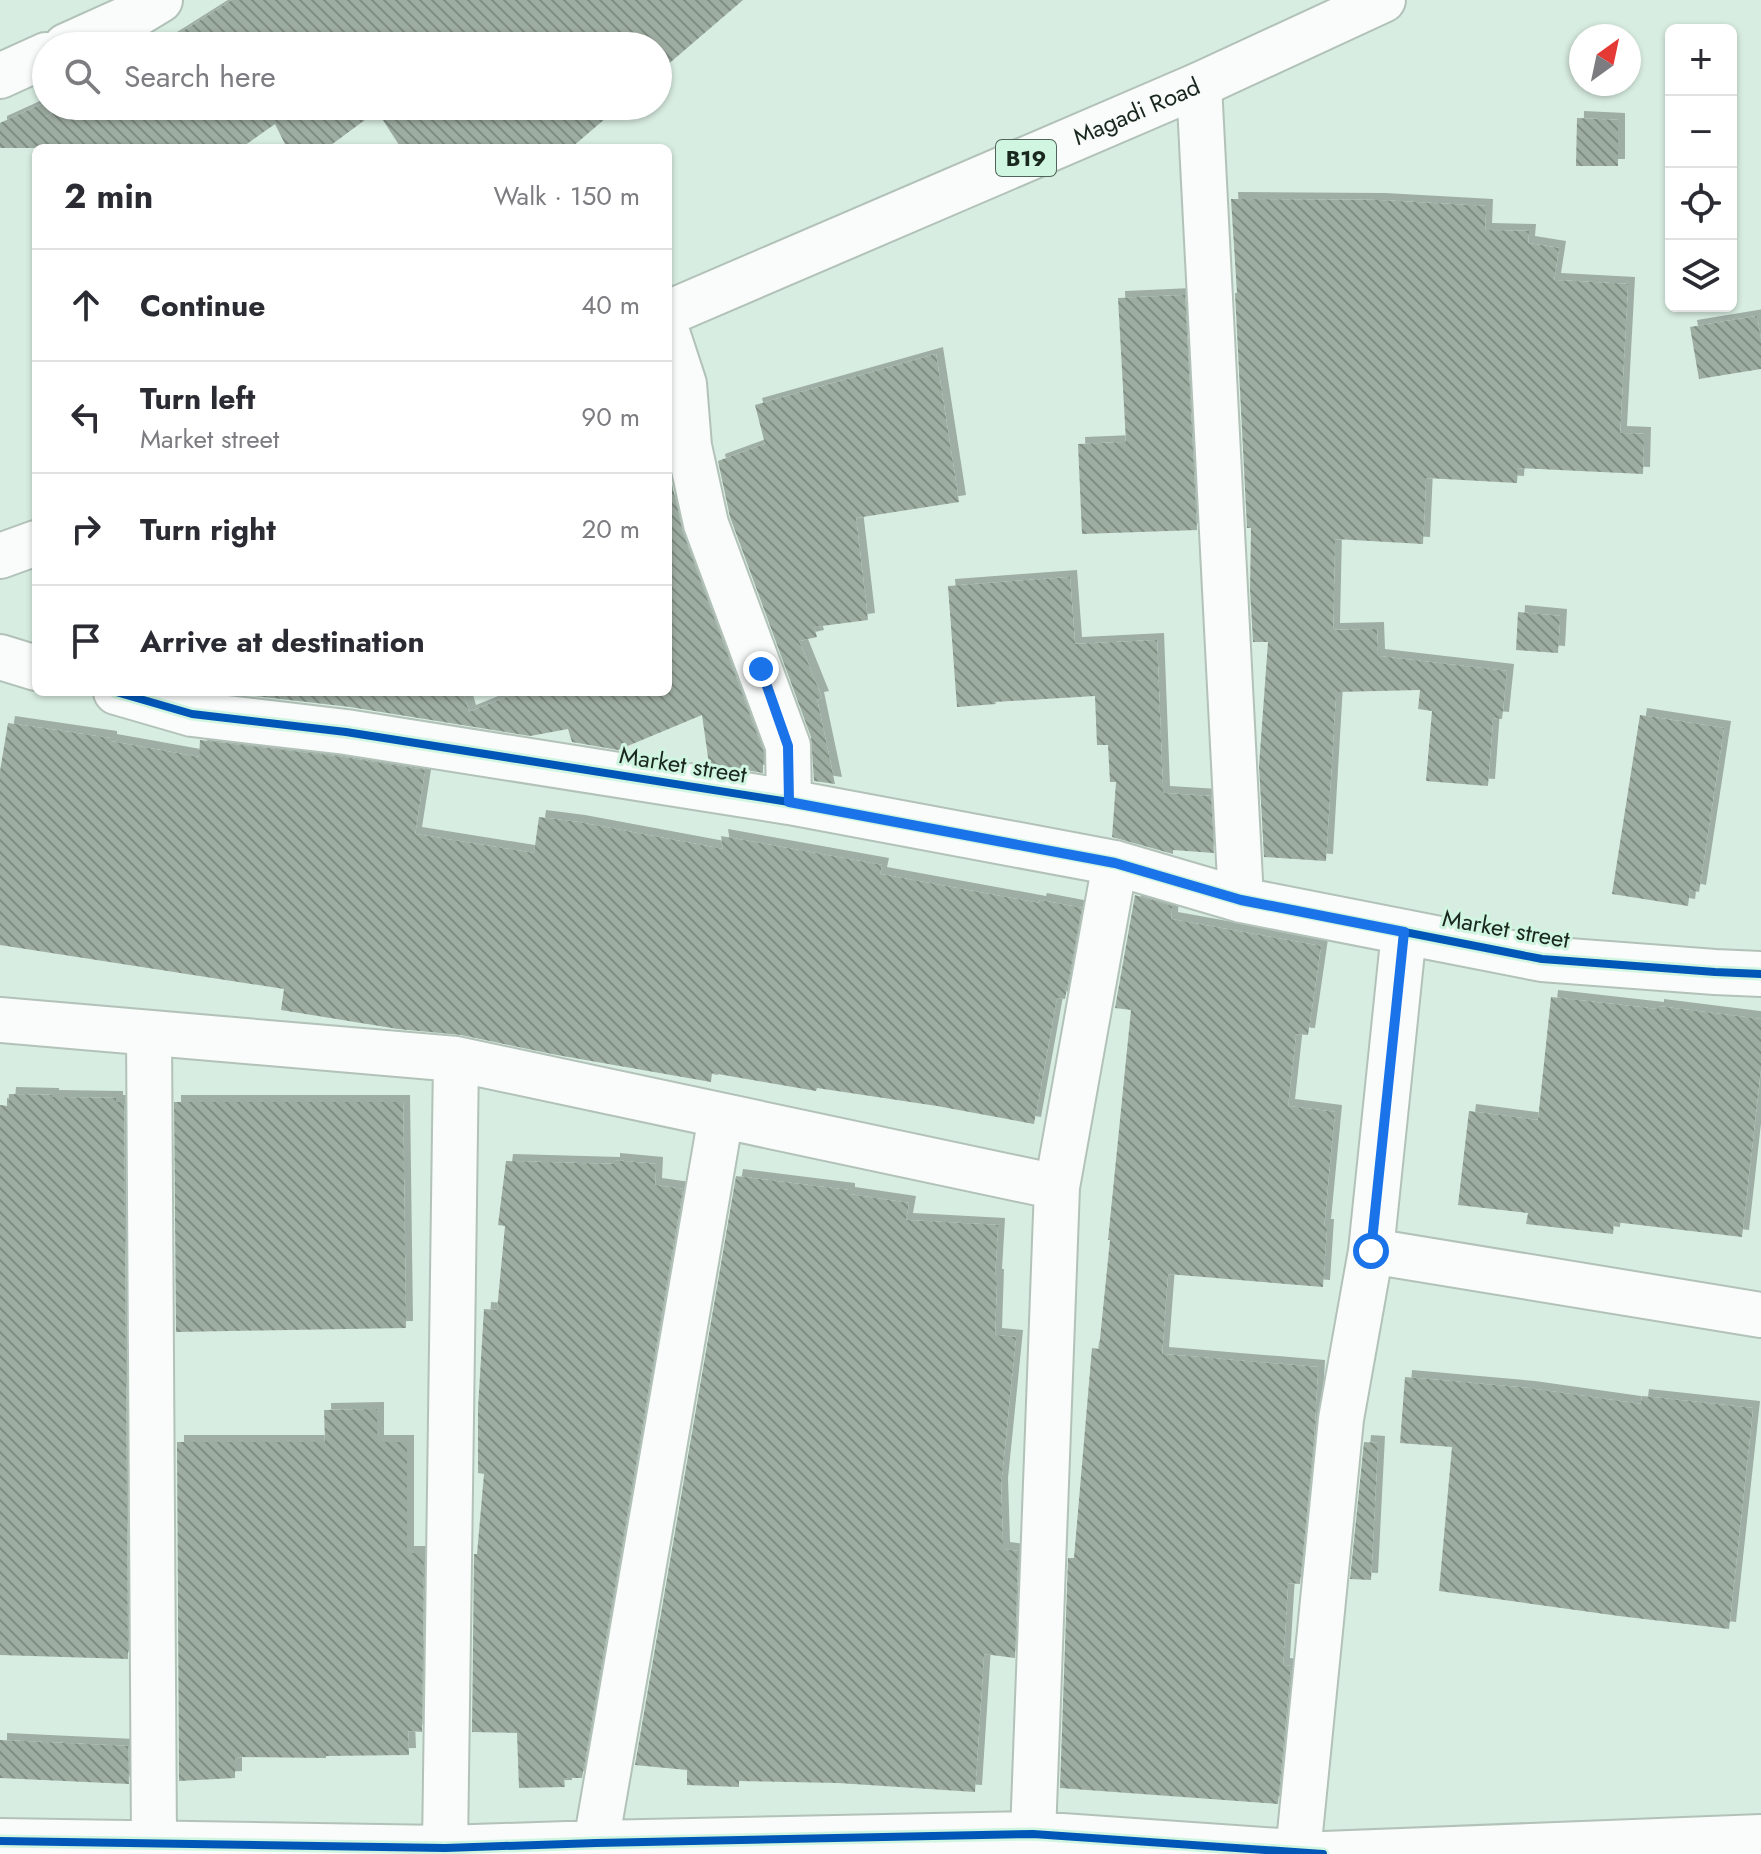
<!DOCTYPE html>
<html lang="en">
<head>
<meta charset="utf-8">
<style>
  :root { --surface:#fff; --page:#f7f7f7; --text:#2b2b33; --muted:#7c7c81; --line:#e1e1e2 }
  body { margin:0; font-family:Jost,sans-serif; background:var(--page); color:var(--text) }
  .controls { position:absolute; right:24px; top:24px; display:grid; overflow:hidden; border-radius:12px; box-shadow:0 2px 6px #0004 }
  .controls button { width:72px; height:72px; display:grid; place-items:center; padding:0; border:0; border-bottom:2px solid var(--line); background:var(--surface); color:var(--text); font:40px sans-serif }
  .compass { position:absolute; left:1569px; top:24px; width:72px; height:72px; border-radius:50%; background:var(--surface); box-shadow:0 2px 6px #0004; rotate:33deg }
  .stop { position:absolute; width:24px; height:24px; margin:-18px; border:6px solid #1a73e8; border-radius:50%; background:#fff }
  .stop.end { background:#1a73e8; border-color:#fff; box-shadow:0 2px 8px #0008 }
  .list { margin:0; padding:0; list-style:none }
  h2 { display:flex; justify-content:space-between; align-items:center; height:104px; margin:0; padding:0 32px; font-size:34px }
  h2 small { font-size:26px; font-weight:400; color:var(--muted) }
  .list li { display:grid; grid-template-columns:52px 1fr auto; gap:24px; align-items:center; box-sizing:border-box; height:112px; padding:0 32px; border-top:2px solid var(--line) }
  .list b { display:block; font-size:30px; white-space:nowrap }
  .list p { margin:0; font-size:26px; white-space:nowrap; color:var(--muted) }
  .list em { font-size:26px; font-style:normal; color:var(--muted) }
  .icon { flex:none; width:44px; height:44px; fill:none; stroke:currentColor; stroke-width:2; stroke-linecap:round; stroke-linejoin:round }
  .map { position:relative; flex:none; width:1761px; height:1854px; overflow:hidden }
  .search { position:absolute; background:var(--surface); box-shadow:0 2px 6px #0004; left:32px; top:32px; width:640px; height:88px; display:flex; align-items:center; gap:20px; box-sizing:border-box; padding:0 28px; border-radius:44px; color:var(--muted); font-size:30px }
  .panel { position:absolute; background:var(--surface); box-shadow:0 2px 6px #0004; left:32px; top:144px; width:640px; height:552px; border-radius:12px }
  .map>svg:first-child { display:block }
  .building { fill:url(#building-back-hatch); filter:url(#shadow) }
  .lines { fill:none; stroke-linecap:round; stroke-linejoin:round }
  .minor-casing { stroke:#b2c2b9; stroke-width:48 }
  .highway-casing { stroke:#b2c2b9; stroke-width:48 }
  .minor { stroke:#f9fcfa; stroke-width:44 }
  .highway { stroke:#f9fcfa; stroke-width:44 }
  .cycleway-casing { stroke:#d0f5e0; stroke-width:13 }
  .cycleway { stroke:#0057b8; stroke-width:8 }
  .route { stroke:#1a73e8; stroke-width:10 }
  .labels { text-anchor:middle; stroke-width:6; stroke-linejoin:round; paint-order:stroke }
  .shield { fill:#d0f5e0; stroke:#506559; stroke-width:2 }
  .shield-label { font-size:22px; font-weight:bold; fill:#19271f }
  .street-label { font-size:24px; fill:#19271f; stroke:#d0f5e0 }
</style>
</head>
<body>
<div class="map">
<svg width="1761" height="1854" viewBox="0 0 1761 1854">
  <defs>
    <pattern id="building-back-hatch" width="6" height="6" patternUnits="userSpaceOnUse" patternTransform="scale(2)"><rect width="6" height="6" fill="#9eada2"/><path d="M-1 5l2 2M0 0l6 6M5-1l2 2" fill="none" stroke="#808d83"/></pattern>
    <filter id="shadow"><feDropShadow dx="7" dy="-7" stdDeviation="0" flood-color="#0004"/></filter>
  </defs>
  <rect width="100%" height="100%" fill="#d8ede1"/>
  <path class="building" d="M232 0H743L658 73V46H159Z
    M46 102V117L64 106H620L571 148H401L377 111 327 148H287L275 124 241 148H0V123Z
    M1577 118 1618 120V166H1576Z
    M1231 199 1378 200 1486 206 1485 230 1529 231 1528 243 1559 248 1554 280 1628 284 1620 433 1644 434 1643 474 1518 468 1517 483 1426 478 1423 544 1335 539 1333 630 1377 629 1378 656 1507 671 1502 719 1493 718 1488 786 1426 781 1432 711 1418 709 1420 690 1336 692 1326 861 1264 857 1259 766 1268 642H1253L1250 589 1251 528H1247L1235 293H1237Z
    M1185 295 1197 530 1082 534 1078 444 1126 442 1118 298Z
    M1757 316 1761 340V369L1699 379 1690 327Z
    M936 354 959 502 856 518 868 620 814 627 817 637 799 641 822 698 817 699 835 784 814 781 811 737 730 517 718 461 765 444 755 405Z
    M671 479 683 533 763 751V773L709 764 702 715 618 750 572 742 568 729 530 736 350 707 219 692H463L469 712 519 692H668V480Z
    M1070 577 1075 644 1157 640 1163 793 1211 796 1214 853 1173 850V854L1112 837 1116 782H1110L1108 745H1097L1095 696 995 702 996 704 957 707 948 586Z
    M1518 612 1560 616 1558 653 1516 650Z
    M1640 715 1724 728 1699 892 1690 890 1688 906 1612 894Z
    M8 723 110 738V741L199 757 200 740 343 757 425 770 415 834 534 853 539 817 578 822 723 849 721 836 882 865 880 874 1039 903 1040 900 1082 908 1065 999 1057 998 1034 1124 937 1106 817 1088 816 1091 712 1073 711 1082 557 1055 461 1035 398 1029 281 1010 284 989 0 945V771Z
    M1135 895 1172 906 1171 919 1321 946 1308 1035 1296 1034 1288 1106 1335 1112 1324 1226H1327L1323 1287 1168 1274 1162 1354 1318 1367 1314 1440 1300 1584 1288 1583 1283 1665 1291 1666 1278 1804 1060 1788 1068 1558H1074L1092 1348 1099 1349 1110 1240H1108L1131 1010 1115 1008Z
    M1551 997 1657 1009V1006L1761 1019V1068L1742 1237 1614 1222 1613 1234 1526 1224 1528 1213 1458 1205 1469 1111 1538 1120Z
    M9 1094 52 1095V1097L116 1098V1102H124L128 1659 0 1655V1105L8 1106Z
    M174 1102H403L406 1328 176 1332Z
    M613 1160 656 1164 655 1185 683 1189 582 1778H564L565 1787 519 1788 517 1733 472 1732 474 1554H477L484 1474 478 1473V1408L484 1309 497 1310 505 1226 498 1225 506 1161 613 1164Z
    M736 1176 848 1190V1194L909 1203 906 1220 998 1225 995 1276H997L995 1335 1016 1337 1001 1485 1003 1549 1018 1551 1015 1658 984 1654 975 1792 838 1783 739 1781V1787L687 1785V1770L635 1765Z
    M1405 1377 1528 1388 1641 1404 1642 1396 1753 1408 1729 1629 1619 1616 1439 1591 1452 1447 1400 1443Z
    M377 1409V1442H407V1553H424L422 1732 408 1731 409 1755 326 1756V1758L235 1757V1778L179 1781 177 1442H325L324 1410Z
    M1364 1442 1378 1443 1371 1580 1350 1579Z
    M0 1740 128 1746 129 1784 0 1778Z"/>
  <g class="lines">
    <g class="minor-casing">
      <path id="minor" d="M66 46 137 14 160 0
        M0 76 46 55
        M1199 85 1241 900
        M668 335 684 384 689 446 706 524 788 746 789 802
        M0 657 36 668
        M116 692 192 714 346 732 789 802 1115 863 1241 900 1542 959 1715 972 1761 974
        M0 1020 456 1059 1057 1187
        M149 1033 154 1844
        M1371 1251 1761 1315
        M1033 1834 1057 1187 1115 863
        M0 1841 445 1848 596 1843 1033 1834 1323 1854
        M596 1843 721 1116
        M445 1848 456 1059
        M1298 1853 1341 1419 1371 1251 1404 932
        M1324 1854 1761 1837"/>
    </g>
    <g class="highway-casing">
      <g id="highway">
        <path id="s1" d="M668 313 1199 85 1383 0"/>
        <path d="M0 556 36 543"/>
      </g>
    </g>
    <use href="#minor" class="minor"/>
    <use href="#highway" class="highway"/>
    <g class="cycleway-casing">
      <path id="cycleway" d="M116 692 192 714 346 732 789 802 1115 863 1241 900 1542 959 1715 972 1761 974
        M0 1841 445 1848 596 1843 1033 1834 1323 1854"/>
    </g>
    <use href="#cycleway" class="cycleway"/>
  </g>
  <g class="lines">
    <path class="route" d="M761 669 788 746 789 802 1115 863 1241 900 1404 932 1371 1251"/>
  </g>
  <g class="labels">
    <rect class="shield" x="996" y="140" width="60" height="36" rx="6"/>
    <g class="shield-label">
      <text x="1026" y="166">B19</text>
    </g>
    <g class="street-label">
      <text dy="8" stroke="none"><textPath href="#s1" startOffset="510">Magadi Road</textPath></text>
      <text transform="translate(683 765) rotate(9)" y="8">Market street</text>
      <text transform="translate(1506 929) rotate(10)" y="8">Market street</text>
    </g>
  </g>
</svg>
<div class="controls">
<button>+</button>
<button>−</button>
<button><svg class="icon" aria-label="locate" viewBox="0 0 24 24"><circle cx="12" cy="12" r="6"/><path d="M12 2v4M12 18v4M2 12h4M18 12h4"/></svg></button>
<button><svg class="icon" aria-label="layers" viewBox="0 0 24 24"><path d="M12 4l9 5-9 5-9-5zM3 14l9 5 9-5"/></svg></button>
</div>
<svg class="compass" viewBox="-18 -18 36 36"><path d="M0-13l5 13h-10z" fill="#e53935"/><path d="M0 13l5-13h-10z" fill="#7c7c81"/></svg>
<div class="stop" style="left:1371px;top:1251px"></div>
<div class="stop end" style="left:761px;top:669px"></div>
<div class="search"><svg class="icon" aria-label="search" viewBox="0 0 24 24"><circle cx="10" cy="10" r="6"/><path d="M15 15l6 6"/></svg>Search here</div>
<section class="panel">
<h2>2 min<small>Walk · 150 m</small></h2>
<ul class="list">
<li><svg class="icon" aria-label="ahead" viewBox="0 0 24 24"><path d="M12 20V5M6 11l6-6 6 6"/></svg><div><b>Continue</b></div><em>40 m</em></li>
<li><svg class="icon" aria-label="left" viewBox="0 0 24 24"><path d="M17 20v-9H6M10 6l-5 5 5 5"/></svg><div><b>Turn left</b><p>Market street</p></div><em>90 m</em></li>
<li><svg class="icon" aria-label="right" viewBox="0 0 24 24"><path d="M7 20v-9h11M14 6l5 5-5 5"/></svg><div><b>Turn right</b></div><em>20 m</em></li>
<li><svg class="icon" aria-label="arrive" viewBox="0 0 24 24"><path d="M6 21V4h12l-3 4 3 4H6"/></svg><div><b>Arrive at destination</b></div></li>
</ul>
</section>
</div>
</body>
</html>
